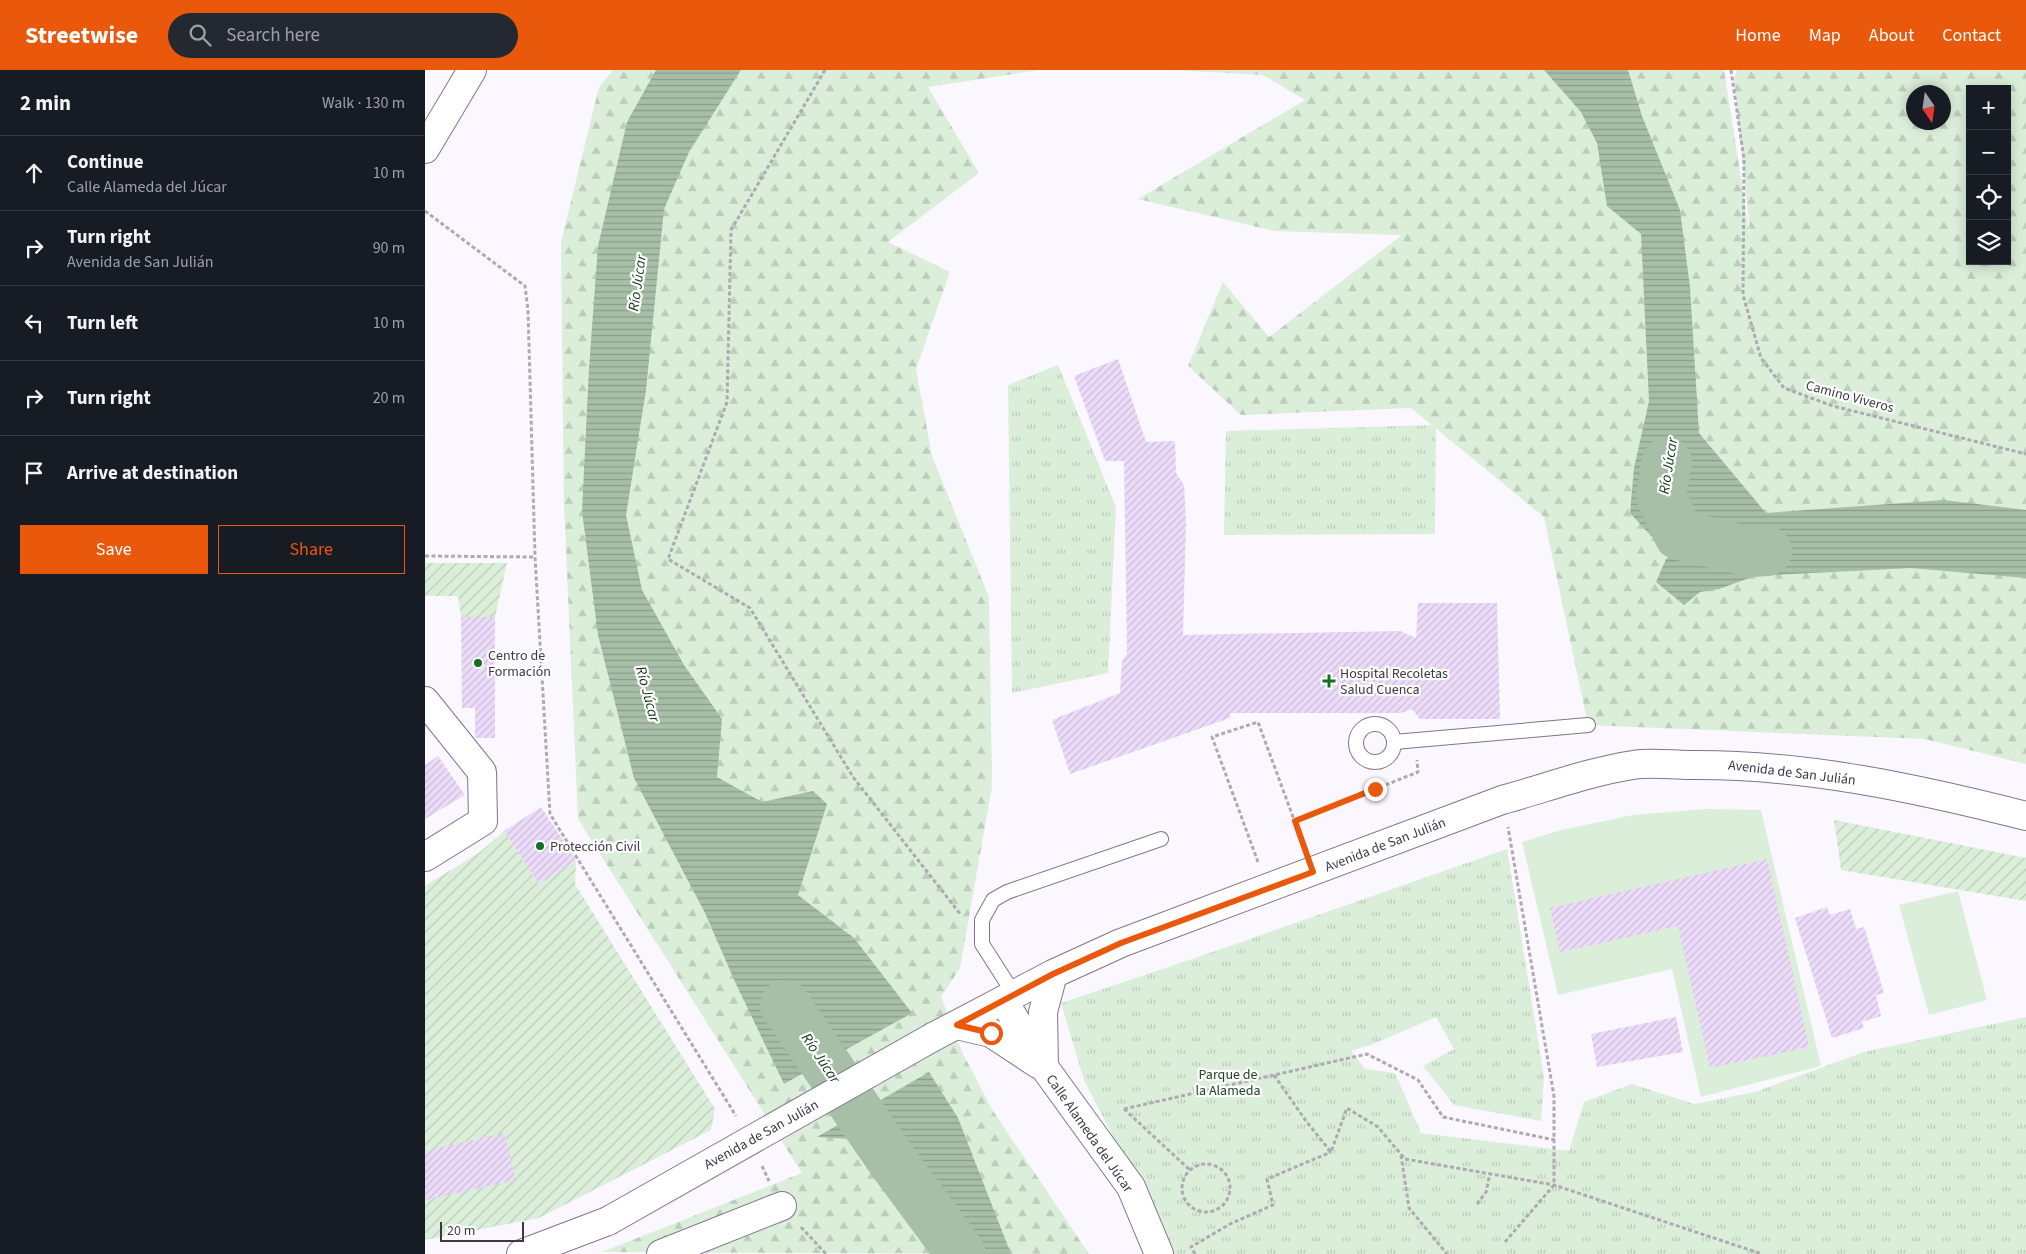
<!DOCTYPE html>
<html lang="en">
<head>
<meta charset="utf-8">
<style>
  :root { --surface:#171b24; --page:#242831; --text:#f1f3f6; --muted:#9ea1a6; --line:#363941; --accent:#ea580c }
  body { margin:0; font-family:"Source Sans 3",sans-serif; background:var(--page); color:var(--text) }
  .controls { position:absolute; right:15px; top:15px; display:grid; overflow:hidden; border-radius:0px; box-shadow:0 2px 12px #0003 }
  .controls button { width:45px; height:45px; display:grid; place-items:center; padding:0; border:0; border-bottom:1px solid var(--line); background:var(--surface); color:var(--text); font:25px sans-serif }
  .compass { position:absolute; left:1481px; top:15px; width:45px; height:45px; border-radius:50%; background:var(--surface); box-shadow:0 2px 12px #0003; rotate:167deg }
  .scale { position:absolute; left:15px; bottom:12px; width:84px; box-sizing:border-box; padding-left:5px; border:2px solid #3e3744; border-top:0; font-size:14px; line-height:18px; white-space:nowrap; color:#3e3744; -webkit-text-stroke:4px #fff; paint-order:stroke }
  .stop { position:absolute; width:15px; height:15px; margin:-11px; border:4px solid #ea580c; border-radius:50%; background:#fff }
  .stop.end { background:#ea580c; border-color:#fff; box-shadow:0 1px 5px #0008 }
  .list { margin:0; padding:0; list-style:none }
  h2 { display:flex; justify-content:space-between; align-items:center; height:65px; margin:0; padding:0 20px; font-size:21px }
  h2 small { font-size:16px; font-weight:400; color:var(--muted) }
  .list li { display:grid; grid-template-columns:32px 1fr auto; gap:15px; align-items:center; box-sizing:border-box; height:75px; padding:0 20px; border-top:1px solid var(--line) }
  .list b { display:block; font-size:19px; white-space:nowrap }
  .list p { margin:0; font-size:16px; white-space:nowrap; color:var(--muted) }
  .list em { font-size:16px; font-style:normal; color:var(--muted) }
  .actions { display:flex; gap:10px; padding:15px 20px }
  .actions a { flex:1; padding:11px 0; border:1px solid var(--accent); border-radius:0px; text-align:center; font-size:18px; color:var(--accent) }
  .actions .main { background:var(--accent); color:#fff }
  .icon { flex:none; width:28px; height:28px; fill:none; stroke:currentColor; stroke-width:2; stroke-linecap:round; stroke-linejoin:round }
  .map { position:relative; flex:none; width:1601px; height:1184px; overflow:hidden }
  header { display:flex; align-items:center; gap:30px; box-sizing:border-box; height:70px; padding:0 25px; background:var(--accent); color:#fff }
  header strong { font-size:24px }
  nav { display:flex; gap:28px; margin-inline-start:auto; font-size:18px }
  .search { width:350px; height:45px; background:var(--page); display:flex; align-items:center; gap:12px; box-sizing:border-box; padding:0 18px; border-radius:28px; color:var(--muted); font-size:19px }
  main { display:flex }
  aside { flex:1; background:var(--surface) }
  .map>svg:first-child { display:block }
  .forest { fill:url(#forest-firs); fill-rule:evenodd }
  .park { fill:url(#park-tufts) }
  .garden { fill:url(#garden-furrows) }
  .pitch { fill:#daeed9 }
  .water { fill:url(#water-rules) }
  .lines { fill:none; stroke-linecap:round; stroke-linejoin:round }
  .river { stroke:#a7bfa6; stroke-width:50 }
  .building { fill:url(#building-hatch) }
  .lane-casing { stroke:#837290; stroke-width:16 }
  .street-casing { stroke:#837290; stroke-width:30 }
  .path { stroke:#aea9b3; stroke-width:3; stroke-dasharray:4 2.5; stroke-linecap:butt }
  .lane { stroke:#fff; stroke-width:14 }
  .street { stroke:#fff; stroke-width:28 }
  .street-bridge-casing { stroke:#837290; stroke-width:30; stroke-linecap:butt }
  .street-bridge { stroke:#fff; stroke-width:28 }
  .route { stroke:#ea580c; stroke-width:6 }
  .poi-dot { fill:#117120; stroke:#fff; stroke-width:2 }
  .labels { text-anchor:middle; stroke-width:4.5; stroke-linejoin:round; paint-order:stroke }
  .street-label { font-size:14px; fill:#3e3744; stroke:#fff }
  .poi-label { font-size:14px; fill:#3e3744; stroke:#fff; text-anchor:start }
  .park-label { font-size:14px; fill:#204421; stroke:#fff }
  .water-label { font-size:15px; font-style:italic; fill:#103613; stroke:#fff }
</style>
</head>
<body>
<header>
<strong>Streetwise</strong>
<div class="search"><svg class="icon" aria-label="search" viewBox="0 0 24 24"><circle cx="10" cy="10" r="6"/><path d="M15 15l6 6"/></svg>Search here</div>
<nav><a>Home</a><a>Map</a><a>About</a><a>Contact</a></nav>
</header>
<main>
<aside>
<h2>2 min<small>Walk · 130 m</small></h2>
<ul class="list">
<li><svg class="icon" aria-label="ahead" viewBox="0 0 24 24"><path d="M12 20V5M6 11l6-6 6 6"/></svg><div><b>Continue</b><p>Calle Alameda del Júcar</p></div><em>10 m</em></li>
<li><svg class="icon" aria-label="right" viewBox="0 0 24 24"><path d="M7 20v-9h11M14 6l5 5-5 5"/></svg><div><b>Turn right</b><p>Avenida de San Julián</p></div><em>90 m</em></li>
<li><svg class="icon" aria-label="left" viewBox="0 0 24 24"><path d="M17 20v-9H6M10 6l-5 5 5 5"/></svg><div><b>Turn left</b></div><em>10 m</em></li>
<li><svg class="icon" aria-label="right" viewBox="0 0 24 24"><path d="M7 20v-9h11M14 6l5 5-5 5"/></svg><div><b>Turn right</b></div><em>20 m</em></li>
<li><svg class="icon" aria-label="arrive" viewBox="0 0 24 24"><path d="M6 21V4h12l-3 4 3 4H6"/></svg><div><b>Arrive at destination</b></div></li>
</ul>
<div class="actions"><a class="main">Save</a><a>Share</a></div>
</aside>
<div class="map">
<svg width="1601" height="1184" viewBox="0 0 1601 1184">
  <defs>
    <pattern id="forest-firs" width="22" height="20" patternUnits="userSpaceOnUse" patternTransform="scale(1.25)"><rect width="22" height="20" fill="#daeed9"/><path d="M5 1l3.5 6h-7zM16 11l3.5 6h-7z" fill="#bccdbb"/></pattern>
    <pattern id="park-tufts" width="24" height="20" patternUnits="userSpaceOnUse" patternTransform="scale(1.25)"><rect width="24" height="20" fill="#daeed9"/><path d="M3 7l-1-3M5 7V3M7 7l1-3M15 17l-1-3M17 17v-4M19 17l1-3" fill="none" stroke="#bccdbb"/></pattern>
    <pattern id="garden-furrows" width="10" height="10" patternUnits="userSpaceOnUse" patternTransform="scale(1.25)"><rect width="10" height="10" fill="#daeed9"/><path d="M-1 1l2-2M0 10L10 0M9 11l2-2" fill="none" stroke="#bccdbb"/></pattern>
    <pattern id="water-rules" width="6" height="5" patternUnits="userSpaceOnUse" patternTransform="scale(1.25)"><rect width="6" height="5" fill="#a7bfa6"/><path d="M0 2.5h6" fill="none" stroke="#899c89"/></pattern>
    <pattern id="building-hatch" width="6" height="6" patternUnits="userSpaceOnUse" patternTransform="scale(1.25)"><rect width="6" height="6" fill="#ecdbf9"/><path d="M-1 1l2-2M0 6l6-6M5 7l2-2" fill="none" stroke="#cbbdd7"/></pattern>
  </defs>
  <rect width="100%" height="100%" fill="#fbf7fe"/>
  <path class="forest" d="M188 0H614L503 17 554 103 463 172 525 202 491 299 507 386 564 527 567 716 535 898 516 927 538 984 568 1041 664 1184 177 1182 377 1103 153 749 139 434 136 172 174 17Z
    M747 0H1299L1326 172 1309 10 1312 0H1601V694L1500 669 1163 655 1119 447 986 338 816 345 763 296 798 212 844 267 977 165 849 161 713 129 880 30 838 5ZM1545 19H1582V191H1545ZM1488 22H1518V52H1488Z"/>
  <path class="park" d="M633 295 691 437 683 603 587 623 583 315Z
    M1011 355 1010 464 799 465 801 361Z
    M1082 779 1119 1007 1116 1051 1029 1035 998 996 1029 979 1011 947 948 974 926 981 940 999 970 1003 996 1063 1144 1081 1159 1032 1207 1014 1269 1034 1330 1022 1439 982 1601 947V1184H748L659 1010 636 933 776 886Z"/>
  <path class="garden" d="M0 493H82L70 547H36L33 526H0Z
    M1409 750 1601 788V831L1416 800Z
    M79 761 114 814 151 790 150 814 290 1039 286 1060 114 1148 0 1170V816L55 782Z"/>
  <path class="pitch" d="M1282 739 1336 740 1396 996 1276 1027 1247 899 1133 925 1097 772 1136 760 1208 745Z
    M1533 821 1562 930 1504 945 1474 835Z"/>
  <path class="water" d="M231 0H316L264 82 239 139 221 320 201 445 217 520 259 595 297 649 292 707 337 732 388 721 402 734 373 825 429 868 487 943 359 1014 311 914 280 843 209 708 173 565 157 441 164 298 173 176 202 52Z
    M1119 0H1203L1217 46 1255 140 1265 217 1274 363 1341 443 1519 430 1601 440V508L1486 498 1330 506 1294 519 1275 522 1259 535 1231 512 1241 489 1273 469 1262 450 1227 467 1205 443 1209 398 1224 331 1216 164 1182 136 1172 73 1156 42Z
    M504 1002 533 1048 586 1184H512L503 1173H523L527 1146 486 1137 427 1069 392 1067Z"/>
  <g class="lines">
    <path class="river" d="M1242 392 1236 426 1254 465 1326 482 1342 481
      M360 935 468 1092 536 1184"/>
  </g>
  <path class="building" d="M693 289 721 372 750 371 751 403 759 415 761 452 758 565 975 561 991 568 993 533H1072L1075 649H995L987 639 976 643H805V648L645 704 627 650 695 623 697 591 702 584 699 391H680L649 306Z
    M36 547H70V668H50V638H37Z
    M13 686 40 725 0 749V695Z
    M116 737 151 790 114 814 79 761Z
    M1342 789 1384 977 1285 998 1253 856 1135 882 1125 838Z
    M1402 837 1405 845 1425 839 1431 859 1439 857 1459 923 1451 925 1456 946 1437 952 1439 958 1407 968 1370 848Z
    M1251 947 1258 982 1172 997 1166 964Z
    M79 1063 91 1110 0 1130V1081Z"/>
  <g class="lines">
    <g class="lane-casing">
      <path id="lane" d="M931 673a19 19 0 1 1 38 0a19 19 0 1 1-38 0Z
        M969 672 1163 655
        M589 924 557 874V850L568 830 582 822 736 769"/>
    </g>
    <g class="street-casing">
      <path id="street" d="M0 79 47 0
        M0 631 57 702 58 751 0 787
        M578 930 619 997 706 1117 734 1184
        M532 955 566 963 613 994
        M508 967 628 904 696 873 1077 730C1121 718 1163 702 1208 695 1226 692 1247 695 1265 695 1379 694 1491 718 1601 746
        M619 997 618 942 628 904
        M96 1184 183 1151
        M236 1184 357 1136"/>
    </g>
    <path class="path" d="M400 0 306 160 302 332 243 489 325 538 428 707 536 845
      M1306 0 1319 89 1318 225 1336 288 1359 318 1408 336 1601 384
      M0 141 100 216 103 240 110 487 125 744 311 1046
      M0 486 110 487
      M870 751 993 702 992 690
      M833 792 787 667 833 652 878 774
      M849 1005 881 1051 906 1082 922 1038 953 1057 980 1089 1129 1115 1337 1184
      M699 1039 942 984 993 1010 1018 1047 1130 1070
      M699 1039 765 1100
      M976 1085 984 1138 1022 1184
      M757 1118a24 24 0 1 1 48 0a24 24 0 1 1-48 0Z
      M337 1096 344 1111
      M1052 1134 1061 1122 1065 1103
      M376 1157 401 1184
      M1080 1172 1129 1115V1026L1083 757
      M770 1184 766 1177 805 1154 848 1135 842 1109 906 1082"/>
    <use href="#lane" class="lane"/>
    <use href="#street" class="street"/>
    <g class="street-bridge-casing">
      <path id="street-bridge" d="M183 1151 508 967"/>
    </g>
    <use href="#street-bridge" class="street-bridge"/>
  </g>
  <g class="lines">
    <path class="route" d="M566 963 532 955 628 904 696 873 888 802 870 751 950 719"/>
  </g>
  <g class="poi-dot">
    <circle cx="53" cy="593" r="5"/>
    <path d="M901.5 603.5h5v5h5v5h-5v5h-5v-5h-5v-5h5z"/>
    <circle cx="115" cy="776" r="5"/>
  </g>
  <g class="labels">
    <g class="street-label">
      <text transform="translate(1425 326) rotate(15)" y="5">Camino Viveros</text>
      <text transform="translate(1367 702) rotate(7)" y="5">Avenida de San Julián</text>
      <text transform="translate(960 774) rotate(-21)" y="5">Avenida de San Julián</text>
      <text transform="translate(665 1063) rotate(55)" y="5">Calle Alameda del Júcar</text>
      <text transform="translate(336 1064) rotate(-29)" y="5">Avenida de San Julián</text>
    </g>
    <g class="poi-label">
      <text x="63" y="590">Centro de<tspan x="63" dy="16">Formación</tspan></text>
      <text x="915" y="608">Hospital Recoletas<tspan x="915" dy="16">Salud Cuenca</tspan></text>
      <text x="125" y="781">Protección Civil</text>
    </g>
    <g class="park-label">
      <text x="803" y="1009">Parque de<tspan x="803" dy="16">la Alameda</tspan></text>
    </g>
    <g class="water-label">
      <text transform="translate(212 213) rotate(-82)" y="5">Río Júcar</text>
      <text transform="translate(1243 396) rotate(-81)" y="5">Río Júcar</text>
      <text transform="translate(223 624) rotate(75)" y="5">Río Júcar</text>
      <text transform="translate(396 988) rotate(56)" y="5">Río Júcar</text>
    </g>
  </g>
</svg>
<div class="controls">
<button>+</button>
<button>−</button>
<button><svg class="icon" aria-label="locate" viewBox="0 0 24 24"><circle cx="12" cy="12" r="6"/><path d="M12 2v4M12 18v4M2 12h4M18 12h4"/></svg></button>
<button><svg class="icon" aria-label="layers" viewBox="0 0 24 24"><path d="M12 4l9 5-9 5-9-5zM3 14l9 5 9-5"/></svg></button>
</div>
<svg class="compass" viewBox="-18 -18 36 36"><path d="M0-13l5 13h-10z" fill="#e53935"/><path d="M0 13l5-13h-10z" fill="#9ea1a6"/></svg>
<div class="scale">20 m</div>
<div class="stop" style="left:566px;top:963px"></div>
<div class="stop end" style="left:950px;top:719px"></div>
</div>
</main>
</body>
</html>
